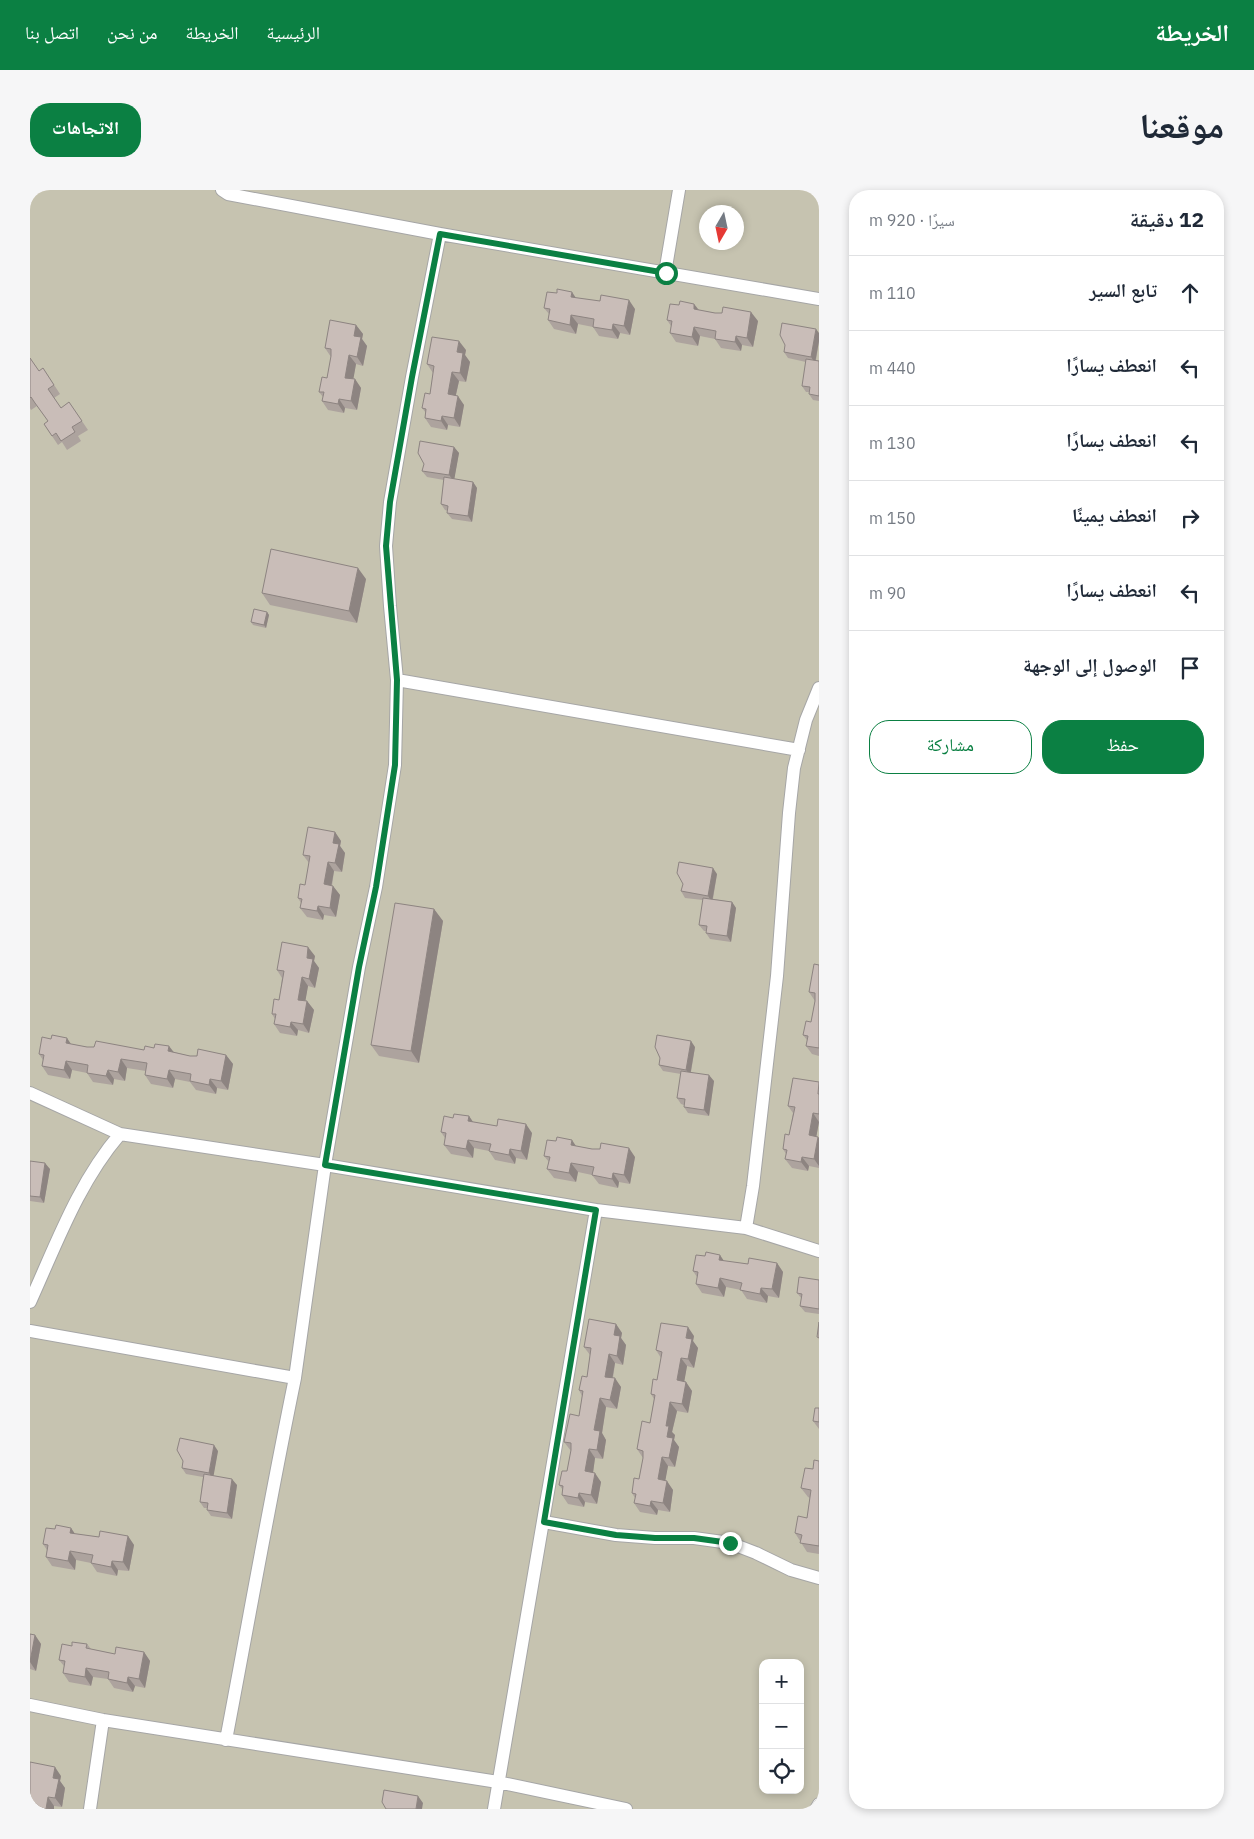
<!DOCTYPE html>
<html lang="ar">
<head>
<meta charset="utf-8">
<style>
  :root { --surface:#fff; --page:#f6f6f7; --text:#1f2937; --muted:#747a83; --line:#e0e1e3; --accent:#0b8043 }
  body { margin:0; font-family:"IBM Plex Sans","Noto Naskh Arabic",sans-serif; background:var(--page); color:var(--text); direction:rtl }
  .controls { position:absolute; right:15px; bottom:15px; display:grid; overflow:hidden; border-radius:10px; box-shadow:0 2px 8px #0003 }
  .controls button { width:45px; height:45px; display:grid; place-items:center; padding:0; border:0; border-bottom:1px solid var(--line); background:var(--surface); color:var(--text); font:25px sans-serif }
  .compass { position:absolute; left:669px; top:15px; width:45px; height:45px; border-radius:50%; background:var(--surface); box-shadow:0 2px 8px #0003; rotate:189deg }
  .stop { position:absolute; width:15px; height:15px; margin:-11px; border:4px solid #0b8043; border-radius:50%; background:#fff }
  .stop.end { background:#0b8043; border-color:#fff; box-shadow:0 1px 5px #0008 }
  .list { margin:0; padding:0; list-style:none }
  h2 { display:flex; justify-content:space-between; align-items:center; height:65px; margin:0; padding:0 20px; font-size:21px }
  h2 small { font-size:16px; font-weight:400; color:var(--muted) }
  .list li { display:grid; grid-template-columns:32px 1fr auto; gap:15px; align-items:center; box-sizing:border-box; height:75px; padding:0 20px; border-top:1px solid var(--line) }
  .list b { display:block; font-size:19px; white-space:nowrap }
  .list em { font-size:16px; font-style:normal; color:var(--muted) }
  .actions { display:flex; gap:10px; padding:15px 20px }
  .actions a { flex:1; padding:11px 0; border:1px solid var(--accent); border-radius:20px; text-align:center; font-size:18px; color:var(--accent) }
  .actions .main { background:var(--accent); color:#fff }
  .icon { flex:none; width:28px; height:28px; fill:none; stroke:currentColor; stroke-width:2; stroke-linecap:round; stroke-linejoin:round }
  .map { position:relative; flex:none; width:789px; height:1619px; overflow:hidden; direction:ltr; border-radius:20px }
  header { display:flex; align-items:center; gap:30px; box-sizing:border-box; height:70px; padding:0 25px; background:var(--accent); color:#fff }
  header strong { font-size:24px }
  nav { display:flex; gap:28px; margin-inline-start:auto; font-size:18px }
  .intro { display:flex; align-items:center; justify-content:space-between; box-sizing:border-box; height:120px; padding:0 30px }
  h1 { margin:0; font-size:35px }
  .button { padding:12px 22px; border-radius:20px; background:var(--accent); color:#fff; font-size:18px; font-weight:700 }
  main { display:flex; gap:30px; padding:0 30px }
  aside { flex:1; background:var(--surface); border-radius:20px; box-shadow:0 2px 8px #0003 }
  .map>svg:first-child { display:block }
  .construction { fill:#c6c3b0; fill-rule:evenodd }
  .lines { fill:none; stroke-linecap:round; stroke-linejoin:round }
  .minor-casing { stroke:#a6a6a6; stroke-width:14 }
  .minor { stroke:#fff; stroke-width:12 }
  .wall { fill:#ada39e }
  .shaded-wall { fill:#8d8481 }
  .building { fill:#c9bdb8; stroke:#8d8481 }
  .route { stroke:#0b8043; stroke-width:6 }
</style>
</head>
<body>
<header>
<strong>الخريطة</strong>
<nav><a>الرئيسية</a><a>الخريطة</a><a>من نحن</a><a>اتصل بنا</a></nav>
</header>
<div class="intro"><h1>موقعنا</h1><a class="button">الاتجاهات</a></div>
<main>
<aside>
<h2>12 دقيقة<small>سيرًا · 920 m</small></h2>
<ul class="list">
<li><svg class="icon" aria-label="ahead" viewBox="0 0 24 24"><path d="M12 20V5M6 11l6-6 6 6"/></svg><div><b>تابع السير</b></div><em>110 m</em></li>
<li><svg class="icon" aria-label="left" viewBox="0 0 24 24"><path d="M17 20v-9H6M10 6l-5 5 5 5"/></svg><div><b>انعطف يسارًا</b></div><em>440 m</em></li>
<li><svg class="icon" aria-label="left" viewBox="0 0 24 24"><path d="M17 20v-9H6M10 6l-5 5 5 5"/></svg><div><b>انعطف يسارًا</b></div><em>130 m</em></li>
<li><svg class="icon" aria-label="right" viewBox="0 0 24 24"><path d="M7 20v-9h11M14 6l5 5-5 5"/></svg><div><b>انعطف يمينًا</b></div><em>150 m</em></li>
<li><svg class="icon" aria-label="left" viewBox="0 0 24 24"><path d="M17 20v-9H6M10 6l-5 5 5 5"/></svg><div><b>انعطف يسارًا</b></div><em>90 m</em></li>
<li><svg class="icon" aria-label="arrive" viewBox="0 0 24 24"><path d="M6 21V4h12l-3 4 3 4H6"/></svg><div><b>الوصول إلى الوجهة</b></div></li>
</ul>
<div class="actions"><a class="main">حفظ</a><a>مشاركة</a></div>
</aside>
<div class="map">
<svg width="789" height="1619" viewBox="0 0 789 1619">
  <rect width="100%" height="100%" fill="#f0ebe5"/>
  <path class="construction" d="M0 0H789V1619H0ZM676 22H706V52H676ZM733 1473H770V1600H733Z"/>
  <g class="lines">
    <g class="minor-casing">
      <path id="minor" d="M192 0 198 4 410 44 789 109
        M635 83 649 0
        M367 490 769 560
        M789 498 776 530 764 578 759 623 747 786 723 996 716 1038 789 1061
        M0 903 90 944
        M0 1112C26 1055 48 993 90 944L295 975 566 1020 716 1038
        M0 1141 265 1188 295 975 329 777 346 697 365 575 367 490 360 416 356 356 360 312 382 187 410 44
        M514 1332 586 1345 625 1348H664L700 1353 726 1363 761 1380 789 1388
        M0 1515 73 1530 468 1592 596 1619
        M196 1550C219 1429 240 1309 265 1188
        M60 1619 73 1530
        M464 1619 566 1020
        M786 1619 789 1614"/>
    </g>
    <use href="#minor" class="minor"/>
  </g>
  <path class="wall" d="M546 108 605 119 600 145 590 143 588 149 569 146 563 137 548 134 546 144 524 139 518 130 519 124 514 118Z
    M664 114 669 120 728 131 723 157 712 155 711 161 691 158 685 149 670 146 668 156 646 152 640 143 641 136 637 130Z
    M326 135 333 144 332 149 337 156 333 176 326 174 323 189H325L331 198 327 220 315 218 314 223 298 220 292 211 293 207 289 202 297 188 301 167 295 158Z
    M789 151 786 170 789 171V211L783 210 779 204V202H776L772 196 776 172 758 168 754 162Z
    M436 160 435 165 440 172 436 192 429 191 426 205 434 215 430 237 418 235 417 240 401 237 395 228 396 223 392 218 400 204 403 183 397 174Z
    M0 168 9 181 13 178 30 204 24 208 31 218 39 212 58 240 48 246 51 251 37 260 32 252 28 255 14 234 18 231 7 216 1 220 0 218Z
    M424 257 429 263 424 289 443 292 447 298 442 332 422 329 417 323 418 321 415 320 411 314 414 290 397 287 392 281Z
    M336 389 327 433 240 415 232 403Z
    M237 422 239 425 236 438 223 435 221 432Z
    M305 642 311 651 310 656 315 663 312 682 304 681 302 696H303L310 705 306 727 294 725 293 730 277 727 270 718 271 713 268 708 275 695 279 673 273 665Z
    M687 684 683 709 702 712 706 718 701 752 680 749 676 743V741H674L669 735 673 710 655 708 651 701Z
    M404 719 413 731 389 873 349 866 341 855Z
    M285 766 284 771 289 778 285 798 278 796 275 811H277L284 820 279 843 268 840 267 846 250 843 244 834 245 829 242 824 249 810 252 788 247 780Z
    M789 775V866L782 864 776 856 777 850 773 845 781 832 785 811 779 802Z
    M41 854 57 857 114 860 144 862 160 866 196 865 203 874 198 900 187 898 186 904 166 900 160 892 145 889 143 898 121 894 115 885 116 881 97 878 95 891 84 889 83 895 63 892 57 883 42 880 40 889 18 885 12 876 13 870 9 864Z
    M665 857 661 882 684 891 679 926 658 923 654 917V915L651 914 647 908 651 884 633 881 629 875Z
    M789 892V932L786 947 789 948V978L779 976 778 981 762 978 755 969 756 964 753 959 759 945 763 923 758 916Z
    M439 926 443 932 502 943 497 970 486 968 485 974 465 970 459 961 444 958 443 968 421 964 414 955 415 948 411 942 423 928Z
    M546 956 605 967 600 994 589 992 588 998 569 994 562 985 548 982 546 992 524 988 517 979 519 972 514 966Z
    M0 971 20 979 14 1013 0 1011Z
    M694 1071 718 1074 747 1073 753 1082 749 1108 738 1106 737 1113 717 1109 711 1100 696 1097 694 1107 672 1103 666 1094 667 1087 663 1081Z
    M789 1090V1124L775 1122 770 1116 772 1109 767 1103Z
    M586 1134 592 1143 591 1148 596 1155 593 1175 585 1173 583 1188 591 1197 587 1219 576 1217 572 1243 576 1250 573 1269 565 1268 563 1283 571 1292 567 1314 555 1312 554 1317 538 1314 532 1305 533 1300 529 1295 537 1281 541 1261 534 1252 549 1226 552 1206 549 1200 557 1187 560 1165 554 1157Z
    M664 1146 663 1151 668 1158 664 1178 657 1176 654 1191 656 1192 662 1201 658 1223 647 1221 642 1242 645 1245 644 1250 649 1257 645 1277 638 1276 635 1290 643 1300 640 1322 628 1320 627 1325 610 1322 604 1313 605 1308 602 1303 609 1289 613 1268 607 1259 620 1233 624 1209 621 1204 627 1190 631 1168 626 1160Z
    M789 1218V1239L783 1231Z
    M188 1261 183 1286 207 1295 202 1329 181 1326 177 1320V1318H174L170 1312 173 1287 156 1284 152 1278Z
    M789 1271V1364L777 1362 765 1343 777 1328 780 1308 778 1307 771 1298 783 1279Z
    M41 1338 45 1344 69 1347 98 1346 104 1355 99 1381 88 1380 87 1386 67 1382 61 1373 46 1370 45 1380 22 1376 16 1367 17 1360 13 1354 25 1339Z
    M0 1444 5 1445 11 1454 6 1481 0 1479Z
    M57 1454 61 1459 85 1464 114 1462 120 1471 115 1498 105 1496 103 1502 84 1498 78 1489 63 1487 61 1496 39 1492 33 1483 34 1476 29 1470 42 1456Z
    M31 1586 30 1591 35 1598 32 1617 24 1616V1619H0Z"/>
  <path class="shaded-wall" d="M542 102 548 111 541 107Z
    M599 110 605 119 600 145 594 136Z
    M664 114 671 123 664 119Z
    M721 122 728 131 723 157 717 148Z
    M541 125 548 134 546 144 540 135Z
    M583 134 590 143 588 149 582 140Z
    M326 135 333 144 332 149 337 156 333 176 327 167 324 146Z
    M664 137 670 146 668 156 662 147Z
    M786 139 789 143V151L785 173 781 167Z
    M706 146 712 155 711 161 705 152Z
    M429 151 436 160 435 165 440 172 436 192 430 183 427 162Z
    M319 165 326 174 322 197 315 188Z
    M422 182 429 191 424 213 418 204Z
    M325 189 331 198 327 220 321 211Z
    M428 206 434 215 430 237 424 228Z
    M309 209 315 218 314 223 308 214Z
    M412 226 418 235 417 240 411 231Z
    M424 257 429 263 424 291 419 285Z
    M443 292 447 298 442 332 438 326Z
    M328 378 336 389 327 433 319 421Z
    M237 422 239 425 236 438 234 435Z
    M305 642 311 651 310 656 315 663 312 682 305 673 303 653Z
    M298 672 304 681 300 703 294 694Z
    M683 678 687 684 682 712 678 706Z
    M303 696 310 705 306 727 300 718Z
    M702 712 706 718 701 752 697 746Z
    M288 716 294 725 293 730 287 721Z
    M404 719 413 731 389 873 381 861Z
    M278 757 285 766 284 771 289 778 285 798 279 789 277 768Z
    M272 787 278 796 274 819 268 810Z
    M277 811 284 820 279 843 273 834Z
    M261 832 268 840 267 846 260 837Z
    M37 848 43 857 36 853Z
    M661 851 665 857 660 886 656 880Z
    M139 856 146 865 138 861Z
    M196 865 203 874 198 900 191 891Z
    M91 869 97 878 95 891 88 882Z
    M36 871 42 880 40 889 34 880Z
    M78 880 84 889 83 895 76 886Z
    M139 880 145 889 143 898 137 889Z
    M679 885 684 891 679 926 674 920Z
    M180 889 187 898 186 904 179 895Z
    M783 923 789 932 785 954 779 945Z
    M439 926 445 935 438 931Z
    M496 934 502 943 497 970 491 961Z
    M788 947 789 948V976L784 969Z
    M438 950 444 958 443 968 436 959Z
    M542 950 548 959 541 955Z
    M599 958 605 967 600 994 594 985Z
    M480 959 486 968 485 974 479 965Z
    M772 967 779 976 778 981 771 972Z
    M15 973 20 979 14 1013 10 1007Z
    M541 973 548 982 546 992 539 983Z
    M583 983 589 992 588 998 582 989Z
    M690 1065 696 1074 689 1070Z
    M747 1073 753 1082 749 1108 742 1099Z
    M690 1088 696 1097 694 1107 688 1098Z
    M731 1098 738 1106 737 1113 730 1104Z
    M586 1134 592 1143 591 1148 596 1155 593 1175 587 1166 584 1145Z
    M658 1137 664 1146 663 1151 668 1158 664 1178 658 1169 656 1148Z
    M579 1164 585 1173 581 1196 575 1187Z
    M651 1168 657 1176 653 1199 647 1190Z
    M585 1188 591 1197 587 1219 580 1210Z
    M656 1192 662 1201 658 1223 652 1214Z
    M570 1208 576 1217 572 1243 576 1250 573 1269 567 1260 564 1240Z
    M640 1212 647 1221 642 1242 645 1245 644 1250 649 1257 645 1277 639 1268 636 1236Z
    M184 1255 188 1261 183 1289 179 1283Z
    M559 1259 565 1268 562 1290 555 1281Z
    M632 1267 638 1276 634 1298 628 1289Z
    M565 1283 571 1292 567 1314 561 1305Z
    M202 1289 207 1295 202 1329 197 1323Z
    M637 1291 643 1300 640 1322 633 1313Z
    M549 1303 555 1312 554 1317 548 1308Z
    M621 1311 628 1320 627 1325 620 1316Z
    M41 1338 47 1347 40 1343Z
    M98 1346 104 1355 99 1381 93 1372Z
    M40 1361 46 1370 45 1380 38 1371Z
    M82 1371 88 1380 87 1386 81 1377Z
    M5 1445 11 1454 6 1481 0 1472Z
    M114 1462 120 1471 115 1498 109 1489Z
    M56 1478 63 1487 61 1496 55 1487Z
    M98 1487 105 1496 103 1502 97 1493Z
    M25 1577 31 1586 30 1591 35 1598 32 1617 25 1608 23 1588Z
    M388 1606 393 1613 392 1619H386Z
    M18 1607 24 1616V1619H16Z"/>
  <path class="building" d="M527 99 542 102 541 107 570 111 571 105 599 110 594 136 583 134 582 140 563 137 564 129 541 125 540 135 518 130 520 119 514 118 517 102 527 103Z
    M650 111 664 114V119L685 123H692L693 117 721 122 717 148 706 146 705 152 685 149 686 141 664 137 662 147 640 143 642 131 637 130 640 114 649 115Z
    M300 130 326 135 324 146 331 147 327 167 319 165 315 188 325 189 321 211 309 209 308 214 292 211 294 202H289L292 187 297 188 301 166V159L295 158Z
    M752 133 786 139 781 167 754 162 755 155 750 145Z
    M402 147 429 151 427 162 433 163 430 183 422 182 418 204 428 206 424 228 412 226 411 231 395 228 396 219 392 218 395 203 400 204 404 176 397 174Z
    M0 168 9 181 13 178 24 195 18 199 31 218 39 212 52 231 42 237 45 242 31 251 26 243 22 246 14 234 18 231 5 213 1 207 0 208Z
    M776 169 789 171V206L779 204 780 197 772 196Z
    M390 251 424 257 419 285 392 281 394 274 388 263Z
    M414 287 443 292 438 326 417 323 418 316 411 314Z
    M241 359 328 378 319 421 232 403Z
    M224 419 237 422 234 435 221 432Z
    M278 637 305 642 303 653 309 654 305 673 298 672 294 694 303 696 300 718 288 716 287 721 270 718 272 709 268 708 270 694 275 695 280 666 273 665Z
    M649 672 683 678 678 706 651 701 653 694 647 683Z
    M673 708 702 712 697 746 676 743 677 736 669 735Z
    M365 713 404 719 381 861 341 855Z
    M252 752 278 757 277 768 283 769 279 789 272 787 268 810 277 811 273 834 261 832 260 837 244 834 246 824H242L244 809 249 810 254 781 247 780Z
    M784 774 789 775V858L776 856 778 846 773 845 776 831 781 832 785 811V803L779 802Z
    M22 845 37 848 36 853 57 857H64L66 851 114 860 115 856 124 858 125 854 139 856 138 861 160 866H167L168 859 196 865 191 891 180 889 179 895 160 891 161 884 139 880 137 889 115 885 117 873 91 869 88 882 78 880 76 886 57 883 58 875 36 871 34 880 12 876 14 865 9 864 12 847 21 849Z
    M627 845 661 851 656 880 629 875 630 868 625 857Z
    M651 881 679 885 674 920 654 917 655 909 647 908Z
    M763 888 789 892 788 904H789V924L783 923 779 945 788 947 784 969 772 967 771 972 755 969 757 960 753 959 755 944 759 945 765 917 758 916Z
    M424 924 439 926 438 931 467 936 468 929 496 934 491 961 480 959 479 965 459 961 461 954 438 950 436 959 414 955 416 943 411 942 414 926 423 928Z
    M527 947 542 950 541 955 562 959H570L571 953 599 958 594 985 583 983 582 989 562 985 564 977 541 973 539 983 517 979 520 967 514 966 517 950 526 951Z
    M0 971 15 973 10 1007 0 1006Z
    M676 1062 690 1065 689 1070 718 1074 719 1068 747 1073 742 1099 731 1098 730 1104 710 1100 712 1093 690 1088 688 1098 666 1094 668 1082 663 1081 666 1065 675 1066Z
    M769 1087 789 1090V1119L770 1116 772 1104 767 1103Z
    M559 1129 586 1134 584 1145 590 1146 587 1166 579 1164 575 1187 585 1188 580 1210 570 1208 564 1240 570 1241 567 1260 559 1259 555 1281 565 1283 561 1305 549 1303 548 1308 532 1305 533 1296 529 1295 532 1281H537L541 1260V1253L534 1252 540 1224 549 1226 553 1201 549 1200 552 1186 557 1187 561 1158 554 1157Z
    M789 1132V1148L787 1147Z
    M631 1133 658 1137 656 1148 662 1149 658 1169 651 1168 647 1190 656 1192 652 1214 640 1212 636 1236H639L637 1247 643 1248 639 1268 632 1267 628 1289 637 1291 633 1313 621 1311 620 1316 604 1313 606 1304 602 1303 604 1288 609 1289 613 1268V1261L607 1259 612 1231 620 1233 625 1205 621 1204 623 1189 627 1190 632 1162 626 1160Z
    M785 1218H789V1232L783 1231Z
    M150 1248 184 1255 179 1283 152 1278 153 1271 147 1260Z
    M784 1270 789 1271V1356L770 1353 772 1345 765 1343 768 1326 777 1328 781 1300 771 1298 775 1278 783 1279Z
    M174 1284 202 1289 197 1323 177 1320 178 1313 170 1312Z
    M26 1335 41 1338 40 1343 69 1347 70 1341 98 1346 93 1372 82 1371 81 1377 61 1373 63 1365 40 1361 38 1371 16 1367 18 1355 13 1354 16 1338 25 1339Z
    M0 1444 5 1445 0 1472Z
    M42 1452 57 1454 56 1458 85 1464 86 1457 114 1462 109 1489 98 1487 97 1493 78 1489 79 1482 56 1478 55 1487 33 1483 35 1471 29 1470 32 1454 42 1456Z
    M0 1572 25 1577 23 1588 29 1589 25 1608 18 1607 16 1619H0Z
    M354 1600 388 1606 386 1619H356L352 1612Z"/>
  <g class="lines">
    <path class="route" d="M636 83 410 44 382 187 360 312 356 356 367 490 365 575 346 697 329 777 295 975 566 1020 514 1332 586 1345 625 1348H664L700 1353"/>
  </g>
</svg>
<div class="controls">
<button>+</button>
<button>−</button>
<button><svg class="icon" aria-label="locate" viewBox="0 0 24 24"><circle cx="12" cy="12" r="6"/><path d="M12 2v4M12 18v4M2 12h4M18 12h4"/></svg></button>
</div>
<svg class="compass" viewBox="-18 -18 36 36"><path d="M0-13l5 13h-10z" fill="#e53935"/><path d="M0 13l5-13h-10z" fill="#747a83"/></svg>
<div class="stop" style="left:636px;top:83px"></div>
<div class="stop end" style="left:700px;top:1353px"></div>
</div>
</main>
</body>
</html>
